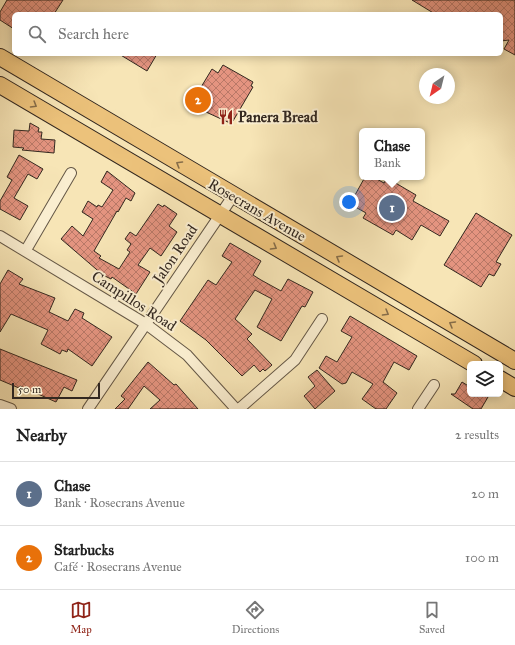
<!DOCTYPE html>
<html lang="en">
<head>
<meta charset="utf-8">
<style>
  :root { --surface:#fff; --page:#f6f6f6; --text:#222; --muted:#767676; --line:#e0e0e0; --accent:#8f2418 }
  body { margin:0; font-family:"IM FELL Great Primer",serif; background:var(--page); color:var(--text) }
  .controls { position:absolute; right:12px; bottom:12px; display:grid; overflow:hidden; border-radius:6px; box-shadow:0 2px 10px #0003 }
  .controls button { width:36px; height:36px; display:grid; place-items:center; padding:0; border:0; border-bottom:1px solid var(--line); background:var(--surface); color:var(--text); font:20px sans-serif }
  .compass { position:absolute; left:419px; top:68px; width:36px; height:36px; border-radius:50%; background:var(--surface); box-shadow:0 2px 10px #0003; rotate:215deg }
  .scale { position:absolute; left:12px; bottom:10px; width:88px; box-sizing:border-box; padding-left:4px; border:2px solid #332820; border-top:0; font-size:11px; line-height:14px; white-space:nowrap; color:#332820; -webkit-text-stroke:3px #faeed0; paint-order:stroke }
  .you { position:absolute; left:349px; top:202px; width:14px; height:14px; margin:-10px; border:3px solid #fff; border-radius:50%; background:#1a73e8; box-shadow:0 0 0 6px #1a73e833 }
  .badge { display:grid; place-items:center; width:26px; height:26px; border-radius:50%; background:var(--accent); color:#fff; font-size:13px; font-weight:700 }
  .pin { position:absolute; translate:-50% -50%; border:2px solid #fff; box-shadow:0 1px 4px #0006 }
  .popup { position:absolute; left:359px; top:128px; width:66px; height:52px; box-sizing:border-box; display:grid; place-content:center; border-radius:6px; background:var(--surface); filter:drop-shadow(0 1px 3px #0005); font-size:13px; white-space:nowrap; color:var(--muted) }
  .popup b { font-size:15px; color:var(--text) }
  .popup::after { content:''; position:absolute; left:50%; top:100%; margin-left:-8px; border:8px solid transparent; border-top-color:var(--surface) }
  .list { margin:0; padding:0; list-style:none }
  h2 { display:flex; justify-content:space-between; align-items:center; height:52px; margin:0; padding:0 16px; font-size:17px }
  h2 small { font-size:13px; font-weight:400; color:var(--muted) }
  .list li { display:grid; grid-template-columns:26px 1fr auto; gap:12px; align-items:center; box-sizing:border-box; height:64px; padding:0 16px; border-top:1px solid var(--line) }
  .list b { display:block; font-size:15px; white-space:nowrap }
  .list p { margin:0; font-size:13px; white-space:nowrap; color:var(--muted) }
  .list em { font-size:13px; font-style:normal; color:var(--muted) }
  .icon { flex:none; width:22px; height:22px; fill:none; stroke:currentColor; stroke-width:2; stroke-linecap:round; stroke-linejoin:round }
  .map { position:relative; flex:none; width:515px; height:409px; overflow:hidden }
  .search { position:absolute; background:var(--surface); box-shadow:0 2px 10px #0003; left:12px; right:12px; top:12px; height:44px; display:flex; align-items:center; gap:10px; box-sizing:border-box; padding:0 14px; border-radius:6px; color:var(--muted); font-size:15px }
  .sheet { height:180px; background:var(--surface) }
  nav { display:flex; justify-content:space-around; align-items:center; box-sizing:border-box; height:56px; border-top:1px solid var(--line); background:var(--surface); font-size:11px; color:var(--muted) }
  nav a { display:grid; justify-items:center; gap:2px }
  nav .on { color:var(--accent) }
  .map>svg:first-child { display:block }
  .building { fill:url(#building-cross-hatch); stroke:#332820 }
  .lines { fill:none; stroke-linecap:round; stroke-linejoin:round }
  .minor-casing { stroke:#645746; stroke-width:12 }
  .primary-casing { stroke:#332820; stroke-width:18 }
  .minor { stroke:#faeed0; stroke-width:10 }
  .primary { stroke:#ecc27b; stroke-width:16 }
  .oneway { stroke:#866d49 }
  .labels { text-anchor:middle; stroke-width:4; stroke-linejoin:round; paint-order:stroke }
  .poi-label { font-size:15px; font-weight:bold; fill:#332820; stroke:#faeed0; text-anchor:start }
  .street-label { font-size:15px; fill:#332820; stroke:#faeed0 }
</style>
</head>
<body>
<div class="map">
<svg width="515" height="409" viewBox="0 0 515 409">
  <defs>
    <pattern id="building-cross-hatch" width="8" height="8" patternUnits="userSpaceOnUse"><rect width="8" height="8" fill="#e49480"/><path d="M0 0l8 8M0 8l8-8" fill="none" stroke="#b97968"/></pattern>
  </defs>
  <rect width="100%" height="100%" fill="#f7e5b6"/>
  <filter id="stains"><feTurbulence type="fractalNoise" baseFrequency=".005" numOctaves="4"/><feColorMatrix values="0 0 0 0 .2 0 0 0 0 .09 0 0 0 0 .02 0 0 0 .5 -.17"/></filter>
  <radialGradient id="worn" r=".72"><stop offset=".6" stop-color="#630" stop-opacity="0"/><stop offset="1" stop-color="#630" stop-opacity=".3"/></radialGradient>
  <path class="building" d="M7 0H63L54 14H14V29L0 20V12Z
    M412 0H515V55L504 49 509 40 501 41V14H435Z
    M119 54H157L147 71Z
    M223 65 253 82 251 86 253 87 233 121 232 120 230 123 206 112 192 102 212 69 218 73Z
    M30 123 39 128 38 132H42L41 139 55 140 54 153 22 150 24 148 13 147 14 130 29 131Z
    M19 155 43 169 37 179 28 174 14 198 28 206 20 220 0 209V201L12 180 7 177Z
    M107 171 135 193 131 201 126 198 118 212 117 211 94 251 101 256 99 258 119 269 130 252 127 250 131 244 125 239 130 232 136 236 158 204 163 207 164 205 177 214 169 226 177 232 161 256 150 248 138 265 150 272 136 294 112 277 111 279 103 275 61 239 72 226 83 236 93 219 82 212 88 201 97 207 98 205 102 207 113 190 101 182Z
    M365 177H373L384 183 387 178 416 195 413 201 449 221 440 236 421 225 412 240 396 230 393 235 363 218 366 213 350 204Z
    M476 213 512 235 496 262 501 264 494 276 489 274 481 287 444 265Z
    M230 243 261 261 253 275 261 280 281 291 288 279 313 292 305 307 302 306 281 341 257 327 272 299 255 290 235 319 252 334 247 339 272 365 265 371 263 369 260 372 254 365 242 376 206 340 180 321 208 280 216 285 232 262 222 256Z
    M8 270 23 279 19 284 55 298 49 312 68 321 75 309 84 313 82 318 112 337 92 366 68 349 67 352 62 350 60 354 41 344 48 330 11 314 0 332V284Z
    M350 316 417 356 409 370 394 362 383 382 397 393 386 409H376L362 399 373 384 352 372 346 383 342 384 319 368 326 356 337 362 352 337 341 331Z
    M0 349 77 380 72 391 64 387 56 402 20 386 19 388 0 380Z
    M148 362 174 385 176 384 198 409H150L160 400 144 386 128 409H115L125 399 121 396Z
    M317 370 335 391 315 409 304 396 315 386 308 377Z
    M462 382 470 387V394H482L488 397 481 409H473L451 394H455Z"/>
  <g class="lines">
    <g class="minor-casing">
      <path id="minor" d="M0 236 146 324 187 355 236 409
        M26 250 71 173
        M0 405 11 409
        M88 409 233 196
        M239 409 295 360 322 319
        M418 409 434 385"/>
    </g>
    <g class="primary-casing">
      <path id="primary" d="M0 57 515 361
        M0 85 474 364
        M500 379 515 388"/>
    </g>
    <use href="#minor" class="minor"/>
    <use href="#primary" class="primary"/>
  </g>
  <defs><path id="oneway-chevron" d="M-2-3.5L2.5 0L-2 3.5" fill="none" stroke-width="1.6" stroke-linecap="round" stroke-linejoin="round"/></defs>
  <g class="oneway">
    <use href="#oneway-chevron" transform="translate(34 105) rotate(31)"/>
    <use href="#oneway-chevron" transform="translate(179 164) rotate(-149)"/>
    <use href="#oneway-chevron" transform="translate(274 247) rotate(30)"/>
    <use href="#oneway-chevron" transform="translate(339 258) rotate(-150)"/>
    <use href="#oneway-chevron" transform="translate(386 313) rotate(30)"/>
    <use href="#oneway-chevron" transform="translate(452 324) rotate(-150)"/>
  </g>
  <defs>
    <g id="restaurant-bare" transform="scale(1.2)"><path d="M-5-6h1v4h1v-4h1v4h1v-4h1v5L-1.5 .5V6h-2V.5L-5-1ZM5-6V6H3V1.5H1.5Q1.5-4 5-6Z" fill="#8f2418" stroke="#faeed0" stroke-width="2.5" paint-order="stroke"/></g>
  </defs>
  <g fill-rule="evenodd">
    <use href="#restaurant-bare" x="226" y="117"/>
  </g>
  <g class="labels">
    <g class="poi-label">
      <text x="238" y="122">Panera Bread</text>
    </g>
    <g class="street-label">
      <text transform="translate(257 210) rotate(30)" y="5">Rosecrans Avenue</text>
      <text transform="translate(175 254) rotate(-56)" y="5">Jalon Road</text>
      <text transform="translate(134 301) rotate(33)" y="5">Campillos Road</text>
    </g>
  </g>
  <rect width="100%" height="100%" filter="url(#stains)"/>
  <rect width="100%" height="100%" fill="url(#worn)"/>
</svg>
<div class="controls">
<button><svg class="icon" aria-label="layers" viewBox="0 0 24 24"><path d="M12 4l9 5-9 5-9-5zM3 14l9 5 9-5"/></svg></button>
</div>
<svg class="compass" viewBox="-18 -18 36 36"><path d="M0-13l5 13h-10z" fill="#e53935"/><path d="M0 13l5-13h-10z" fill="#767676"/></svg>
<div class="scale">50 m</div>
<div class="you"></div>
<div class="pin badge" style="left:392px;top:208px;background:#5c6f8a">1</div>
<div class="popup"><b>Chase</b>Bank</div>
<div class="pin badge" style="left:198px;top:100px;background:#e8710a">2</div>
<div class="search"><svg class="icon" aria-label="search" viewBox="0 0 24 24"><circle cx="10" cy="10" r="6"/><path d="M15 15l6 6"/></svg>Search here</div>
</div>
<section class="sheet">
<h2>Nearby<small>2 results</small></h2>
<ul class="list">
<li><span class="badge" style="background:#5c6f8a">1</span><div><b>Chase</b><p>Bank · Rosecrans Avenue</p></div><em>20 m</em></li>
<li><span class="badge" style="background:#e8710a">2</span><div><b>Starbucks</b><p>Café · Rosecrans Avenue</p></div><em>100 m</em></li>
</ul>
</section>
<nav>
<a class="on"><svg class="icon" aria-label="map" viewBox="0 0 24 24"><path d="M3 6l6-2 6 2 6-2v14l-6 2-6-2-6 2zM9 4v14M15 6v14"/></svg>Map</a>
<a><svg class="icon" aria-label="directions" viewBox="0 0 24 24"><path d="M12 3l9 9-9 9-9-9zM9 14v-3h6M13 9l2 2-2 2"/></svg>Directions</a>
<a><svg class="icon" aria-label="saved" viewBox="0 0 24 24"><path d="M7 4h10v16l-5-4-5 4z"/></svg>Saved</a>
</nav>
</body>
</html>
